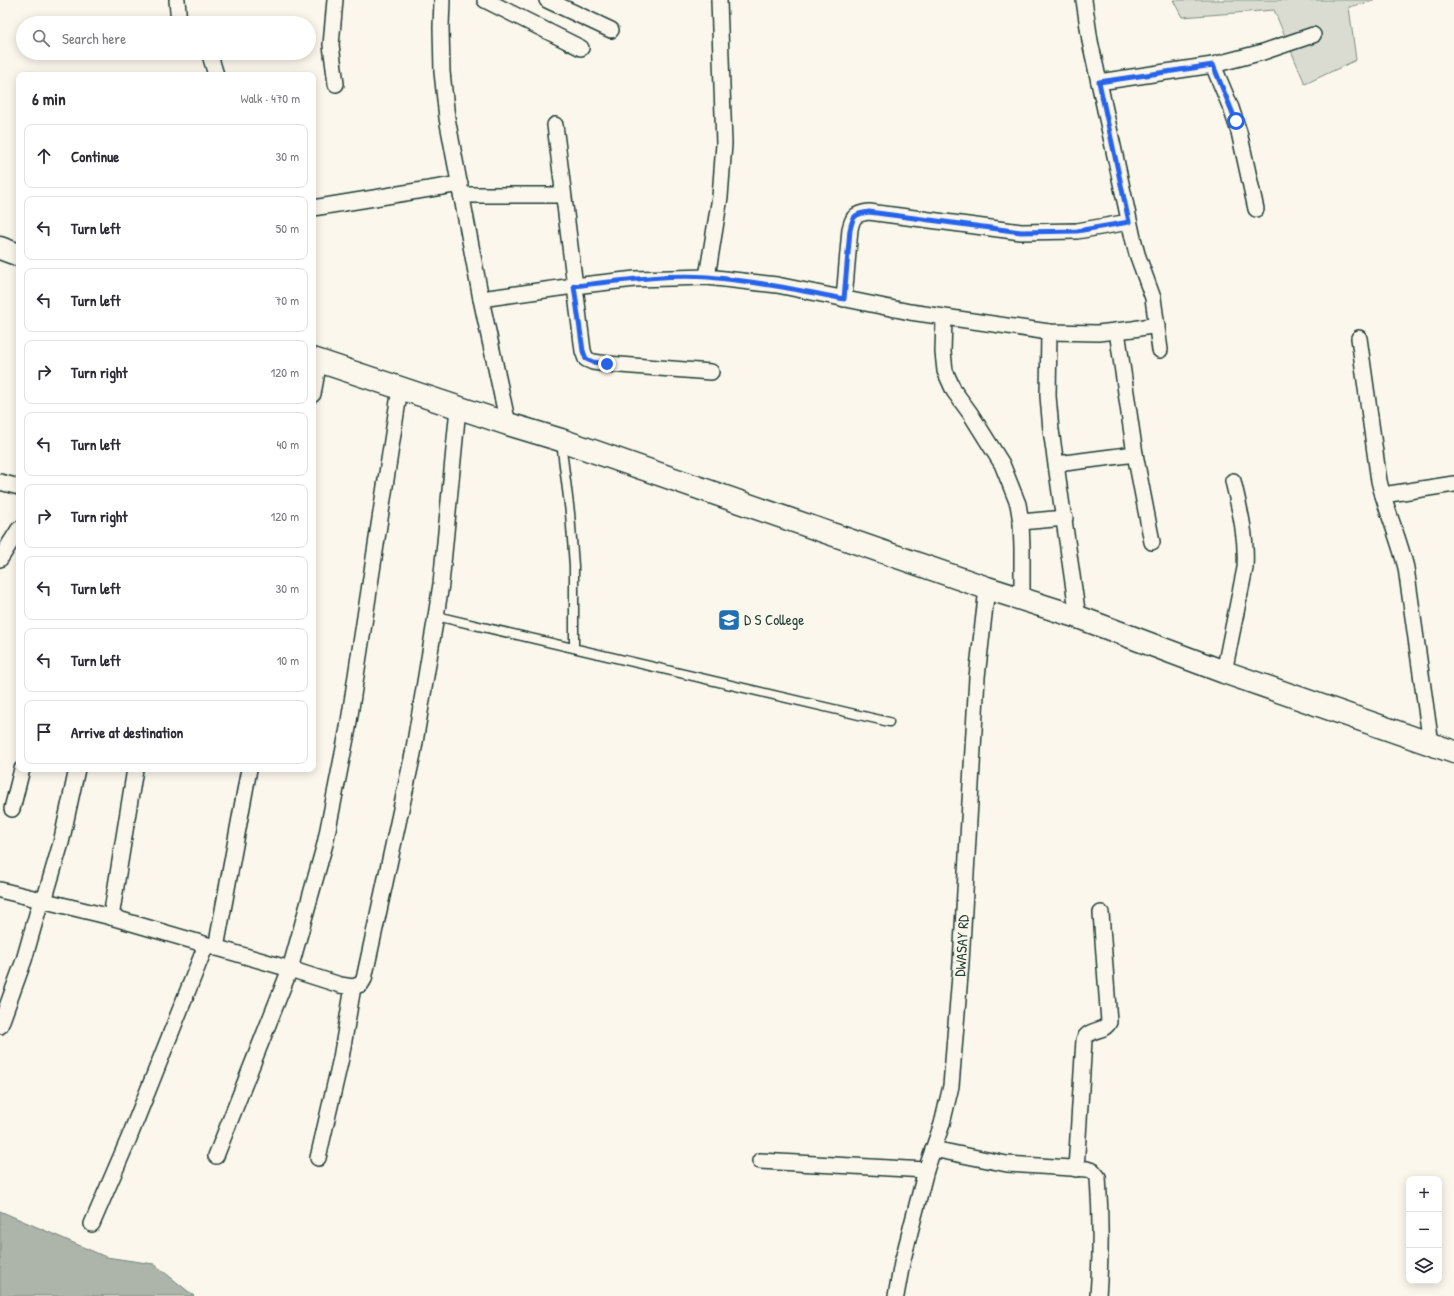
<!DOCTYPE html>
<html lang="en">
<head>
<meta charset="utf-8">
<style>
  :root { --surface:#fff; --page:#f7f7f7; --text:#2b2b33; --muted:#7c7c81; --line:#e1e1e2 }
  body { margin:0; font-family:"Patrick Hand",sans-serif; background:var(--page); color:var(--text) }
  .controls { position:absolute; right:12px; bottom:12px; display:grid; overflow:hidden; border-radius:8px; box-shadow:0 2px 10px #0003 }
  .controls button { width:36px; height:36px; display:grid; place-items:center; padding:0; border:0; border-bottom:1px solid var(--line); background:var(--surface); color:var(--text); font:20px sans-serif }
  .stop { position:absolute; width:12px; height:12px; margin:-9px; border:3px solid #2563eb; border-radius:50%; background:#fff }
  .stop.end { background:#2563eb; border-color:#fff; box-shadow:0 1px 4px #0008 }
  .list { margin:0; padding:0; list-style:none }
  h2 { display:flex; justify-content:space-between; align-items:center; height:52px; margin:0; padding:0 16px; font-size:17px }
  h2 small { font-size:13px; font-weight:400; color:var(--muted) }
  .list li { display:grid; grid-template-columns:26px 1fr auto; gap:12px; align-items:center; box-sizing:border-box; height:64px; margin:0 8px 8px; padding:0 8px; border:1px solid var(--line); border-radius:8px }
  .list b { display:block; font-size:15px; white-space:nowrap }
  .list em { font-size:13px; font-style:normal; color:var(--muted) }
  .icon { flex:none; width:22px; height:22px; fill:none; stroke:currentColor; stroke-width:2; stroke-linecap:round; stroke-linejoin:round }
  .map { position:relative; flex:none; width:1454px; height:1296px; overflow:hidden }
  .search { position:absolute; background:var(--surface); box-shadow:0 2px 10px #0003; left:16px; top:16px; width:300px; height:44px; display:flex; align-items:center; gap:10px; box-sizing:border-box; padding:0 14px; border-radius:22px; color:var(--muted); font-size:15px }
  .panel { position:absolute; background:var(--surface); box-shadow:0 2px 10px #0003; left:16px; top:72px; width:300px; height:700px; border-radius:8px }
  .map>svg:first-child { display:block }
  .green { fill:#dbdcd1; stroke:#7d8c82 }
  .water { fill:#adb4aa; stroke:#74847b }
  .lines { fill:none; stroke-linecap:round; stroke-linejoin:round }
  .service-casing { stroke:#1f3d34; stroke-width:11 }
  .minor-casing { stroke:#1f3d34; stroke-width:18 }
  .trunk-casing { stroke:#1f3d34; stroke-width:25 }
  .service { stroke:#fbf7ec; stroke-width:8 }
  .minor { stroke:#fbf7ec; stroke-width:15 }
  .trunk { stroke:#fbf7ec; stroke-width:22 }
  .route { stroke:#2563eb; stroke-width:5 }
  .labels { text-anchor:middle; stroke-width:3.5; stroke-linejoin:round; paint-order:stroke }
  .poi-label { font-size:15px; fill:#1f3d34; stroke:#fbf7ec; text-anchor:start }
  .street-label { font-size:15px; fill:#1f3d34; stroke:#fbf7ec }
</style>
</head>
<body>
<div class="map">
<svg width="1454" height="1296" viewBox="0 0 1454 1296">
  <rect width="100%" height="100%" fill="#fbf7ec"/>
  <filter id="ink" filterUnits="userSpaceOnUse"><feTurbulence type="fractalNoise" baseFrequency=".025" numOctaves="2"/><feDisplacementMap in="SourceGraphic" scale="8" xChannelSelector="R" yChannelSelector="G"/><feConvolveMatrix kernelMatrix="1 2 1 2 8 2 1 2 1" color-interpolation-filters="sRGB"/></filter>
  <g filter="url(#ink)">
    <path class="green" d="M1173 0H1373V1L1349 7 1356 60 1305 84 1274 10 1182 17Z"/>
    <path class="water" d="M0 1211 106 1257 154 1264 194 1296H0Z"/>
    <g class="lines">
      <g class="service-casing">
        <path id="service" d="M561 442 570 513 574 566V648
          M436 616 889 722"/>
      </g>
      <g class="minor-casing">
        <g id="minor">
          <path d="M177 0 179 23"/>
          <path d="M335 0 331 45 336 84"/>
          <path d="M442 0 441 27 442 72 447 118 481 299 508 424"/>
          <path d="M485 0 581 48"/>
          <path d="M547 0 611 30"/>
          <path d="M1084 0 1090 41 1133 238 1137 254 1153 298 1160 350"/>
          <path d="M210 55 216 75"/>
          <path d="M1213 65 1231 108 1239 132 1256 209"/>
          <path d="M1099 82 1213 65 1263 52 1313 35"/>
          <path d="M555 125 583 351 586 359 593 362 607 364 711 372"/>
          <path d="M461 195H563"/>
          <path d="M313 208 460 184"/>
          <path d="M707 277 720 197 724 144 719 0"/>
          <path d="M481 299 574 286 635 279 707 277 777 285 910 312 1049 332 1098 333 1133 329 1157 325"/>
          <path d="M844 299 850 229C853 216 855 214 869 212L1021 232 1077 231 1129 222"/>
          <path d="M944 318 943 352 945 371 954 391 970 413 1002 464 1018 504 1021 522 1022 548V600"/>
          <path d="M1117 331 1135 454 1152 542"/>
          <path d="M1049 332 1048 396 1051 430 1078 617"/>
          <path d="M1359 338 1379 481C1386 510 1399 538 1406 568L1431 744"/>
          <path d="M313 394 319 361"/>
          <path d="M1057 464 1135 454"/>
          <path d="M0 482 19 487"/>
          <path d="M1383 495 1454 484"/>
          <path d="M1021 522 1065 518"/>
          <path d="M0 559 19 529"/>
          <path d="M1224 672 1245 568C1247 538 1240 510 1233 481"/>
          <path d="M12 809 22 769"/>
          <path d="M0 890 111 917 290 969 340 985 353 987 361 984 364 979 413 754 436 616 441 584 458 408"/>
          <path d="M44 901 61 843 77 769"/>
          <path d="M111 917 135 769"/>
          <path d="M216 948 249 769"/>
          <path d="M0 1026 24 960 41 900"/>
          <path d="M933 1149 1007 1164 1087 1169 1093 1171 1098 1177C1101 1218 1101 1255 1098 1296"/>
          <path d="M216 1156 290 969 325 844 348 728 400 388"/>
          <path d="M318 1158 341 1058 353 987"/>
          <path d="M760 1161 926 1170"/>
          <path d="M1076 1169 1084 1040C1088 1028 1104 1033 1109 1022L1101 913"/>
          <path d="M92 1224 129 1138 206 945"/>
          <path id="s1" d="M896 1296 902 1263 926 1170 942 1124 951 1086 961 963 977 677 987 588"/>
        </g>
      </g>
      <g class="trunk-casing">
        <path id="trunk" d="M0 248 19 255
          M313 359 508 424 561 440 987 588 1078 617 1224 672 1454 752"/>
      </g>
      <use href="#service" class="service"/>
      <use href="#minor" class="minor"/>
      <use href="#trunk" class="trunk"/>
    </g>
  </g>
  <g class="lines" filter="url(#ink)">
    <path class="route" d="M607 364 593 362 586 359 583 351 574 286C618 281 664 274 708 277 754 281 799 290 844 299L850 230C853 216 854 214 869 212L1021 232 1077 231 1129 222 1099 82 1213 65 1236 121"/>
  </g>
  <defs>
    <g id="university-square" transform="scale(1.15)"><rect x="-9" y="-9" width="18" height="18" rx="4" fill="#1f6fb2" stroke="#fbf7ec"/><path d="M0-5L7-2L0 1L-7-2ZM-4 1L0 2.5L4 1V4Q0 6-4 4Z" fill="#fff"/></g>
  </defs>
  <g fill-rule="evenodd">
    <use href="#university-square" x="729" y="620"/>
  </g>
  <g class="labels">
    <g class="poi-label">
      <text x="744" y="625">D S College</text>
    </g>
    <g class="street-label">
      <text dy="5" stroke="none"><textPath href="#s1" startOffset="358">DWASAY RD</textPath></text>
    </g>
  </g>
</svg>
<div class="controls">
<button>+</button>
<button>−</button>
<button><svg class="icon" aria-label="layers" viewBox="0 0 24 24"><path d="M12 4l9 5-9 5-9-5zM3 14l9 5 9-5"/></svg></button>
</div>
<div class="stop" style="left:1236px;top:121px"></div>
<div class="stop end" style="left:607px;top:364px"></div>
<div class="search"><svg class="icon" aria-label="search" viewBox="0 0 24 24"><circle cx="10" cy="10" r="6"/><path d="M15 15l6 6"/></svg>Search here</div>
<section class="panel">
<h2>6 min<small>Walk · 470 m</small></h2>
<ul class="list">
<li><svg class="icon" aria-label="ahead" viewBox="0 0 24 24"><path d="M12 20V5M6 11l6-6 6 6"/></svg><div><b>Continue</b></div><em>30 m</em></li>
<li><svg class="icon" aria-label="left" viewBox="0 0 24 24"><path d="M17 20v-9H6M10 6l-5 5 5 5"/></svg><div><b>Turn left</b></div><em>50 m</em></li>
<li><svg class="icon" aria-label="left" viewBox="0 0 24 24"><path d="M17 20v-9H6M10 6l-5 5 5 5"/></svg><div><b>Turn left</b></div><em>70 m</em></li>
<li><svg class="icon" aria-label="right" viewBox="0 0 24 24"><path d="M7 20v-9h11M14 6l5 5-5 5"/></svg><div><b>Turn right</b></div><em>120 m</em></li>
<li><svg class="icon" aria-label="left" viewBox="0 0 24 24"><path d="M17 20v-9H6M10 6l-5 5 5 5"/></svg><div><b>Turn left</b></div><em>40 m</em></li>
<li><svg class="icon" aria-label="right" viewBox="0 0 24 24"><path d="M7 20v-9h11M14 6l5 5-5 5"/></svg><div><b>Turn right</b></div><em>120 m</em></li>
<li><svg class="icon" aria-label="left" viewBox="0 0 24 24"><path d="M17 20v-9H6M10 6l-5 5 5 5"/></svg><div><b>Turn left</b></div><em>30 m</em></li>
<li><svg class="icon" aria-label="left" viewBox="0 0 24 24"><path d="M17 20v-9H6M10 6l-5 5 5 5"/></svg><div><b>Turn left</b></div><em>10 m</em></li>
<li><svg class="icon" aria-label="arrive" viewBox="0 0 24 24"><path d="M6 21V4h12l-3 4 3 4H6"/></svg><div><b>Arrive at destination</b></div></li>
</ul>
</section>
</div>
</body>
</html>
